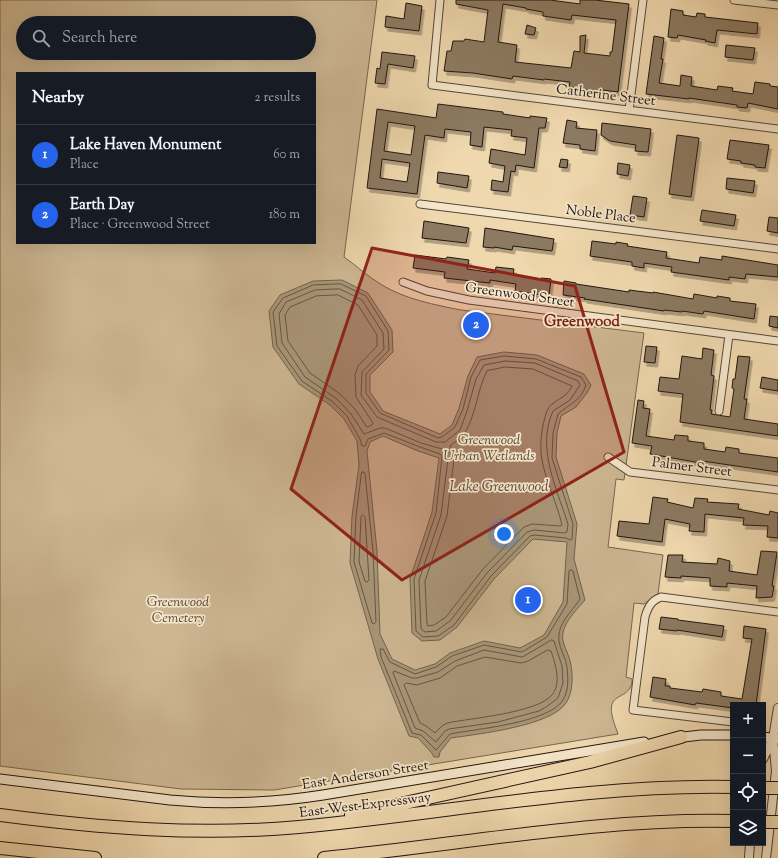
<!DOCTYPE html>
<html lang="en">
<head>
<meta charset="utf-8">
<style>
  :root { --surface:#171b24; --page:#242831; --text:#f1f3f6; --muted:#9ea1a6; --line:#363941; --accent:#2563eb }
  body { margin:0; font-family:"Sorts Mill Goudy",serif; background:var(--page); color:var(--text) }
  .controls { position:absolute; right:12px; bottom:12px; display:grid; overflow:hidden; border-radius:0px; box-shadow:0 4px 16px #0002 }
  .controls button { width:36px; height:36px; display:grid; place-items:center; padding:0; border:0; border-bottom:1px solid var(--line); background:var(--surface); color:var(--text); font:20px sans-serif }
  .you { position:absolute; left:504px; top:534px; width:14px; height:14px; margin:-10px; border:3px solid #fff; border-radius:50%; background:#1a73e8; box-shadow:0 0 0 6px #1a73e833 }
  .badge { display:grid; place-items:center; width:26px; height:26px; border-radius:50%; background:var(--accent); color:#fff; font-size:13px; font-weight:700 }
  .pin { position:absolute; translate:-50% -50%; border:2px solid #fff; box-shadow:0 1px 4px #0006 }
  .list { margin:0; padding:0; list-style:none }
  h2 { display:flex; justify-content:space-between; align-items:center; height:52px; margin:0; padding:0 16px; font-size:17px }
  h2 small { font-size:13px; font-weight:400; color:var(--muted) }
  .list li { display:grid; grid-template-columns:26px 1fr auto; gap:12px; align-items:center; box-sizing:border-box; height:60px; padding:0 16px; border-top:1px solid var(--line) }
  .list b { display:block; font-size:15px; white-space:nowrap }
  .list p { margin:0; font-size:13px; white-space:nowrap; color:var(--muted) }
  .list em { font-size:13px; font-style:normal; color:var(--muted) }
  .icon { flex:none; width:22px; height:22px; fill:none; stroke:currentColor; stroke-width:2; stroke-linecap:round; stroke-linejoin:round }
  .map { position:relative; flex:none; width:778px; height:858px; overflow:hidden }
  .search { position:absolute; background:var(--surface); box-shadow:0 4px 16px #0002; left:16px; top:16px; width:300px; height:44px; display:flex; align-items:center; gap:10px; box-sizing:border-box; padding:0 14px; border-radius:22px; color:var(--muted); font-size:15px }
  .panel { position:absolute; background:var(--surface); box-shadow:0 4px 16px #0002; left:16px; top:72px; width:300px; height:172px; border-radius:0px }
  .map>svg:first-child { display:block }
  .green { fill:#cdb793; stroke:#766652; fill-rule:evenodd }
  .water { fill:#a99678; stroke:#72624e; fill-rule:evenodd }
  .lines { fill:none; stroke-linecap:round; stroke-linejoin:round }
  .shore { stroke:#645644; stroke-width:1 }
  .building { fill:#8c7a62; stroke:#201510; fill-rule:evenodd; filter:url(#shadow) }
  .minor-casing { stroke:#544638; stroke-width:9 }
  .tertiary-casing { stroke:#544638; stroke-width:10 }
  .secondary-casing { stroke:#201510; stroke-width:11 }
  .motorway-casing { stroke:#201510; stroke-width:14 }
  .minor { stroke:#f5e6ca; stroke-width:7 }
  .tertiary { stroke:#f5e6ca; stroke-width:8 }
  .secondary { stroke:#f5e6ca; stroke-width:9 }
  .motorway { stroke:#f0d8ae; stroke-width:12 }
  .motorway-bridge-casing { stroke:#201510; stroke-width:14; stroke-linecap:butt }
  .motorway-bridge { stroke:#f0d8ae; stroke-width:12 }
  .marked { fill:#8f2418; fill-opacity:0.2; stroke:#8f2418; stroke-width:3; stroke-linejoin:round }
  .labels { text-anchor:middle; stroke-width:3.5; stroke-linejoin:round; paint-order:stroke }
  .street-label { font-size:14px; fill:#201510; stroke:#f5e6ca }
  .park-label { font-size:14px; font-style:italic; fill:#544637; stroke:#f5e6ca }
  .neighbourhood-label { font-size:15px; font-weight:bold; fill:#7a1f14; stroke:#f5e6ca }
  .water-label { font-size:15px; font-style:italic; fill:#57493a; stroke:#f5e6ca }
</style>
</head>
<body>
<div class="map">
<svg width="778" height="858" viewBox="0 0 778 858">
  <defs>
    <filter id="shadow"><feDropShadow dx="2.5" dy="4" stdDeviation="0" flood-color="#0004"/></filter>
  </defs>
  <rect width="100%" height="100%" fill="#f0d8ae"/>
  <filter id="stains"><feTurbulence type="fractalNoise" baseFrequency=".005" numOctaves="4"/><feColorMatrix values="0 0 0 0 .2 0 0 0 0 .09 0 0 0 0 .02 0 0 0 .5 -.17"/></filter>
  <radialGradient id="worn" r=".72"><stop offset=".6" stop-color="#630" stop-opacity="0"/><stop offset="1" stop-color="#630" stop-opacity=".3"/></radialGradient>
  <path class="green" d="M0 0H377L344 257C357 266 368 277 382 285 405 299 435 305 461 310L644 333 624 480 616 479 608 547 663 555 658 594 644 604 634 603 626 677 632 679C632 682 632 685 630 688 623 699 608 695 612 715 613 721 616 728 618 734L274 790 181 789 0 766ZM23 23H309V53H23ZM17 73H315V243H17Z"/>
  <path class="water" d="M342 280 368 293 392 330 393 352 370 375V392L383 411 440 434 452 425 459 408 468 376 477 357 504 352 537 355 584 374 591 385 587 393 576 407 561 416 557 433 556 457 577 524 574 559 585 600C576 611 560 625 563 641 565 649 570 657 571 665 573 676 573 693 566 703 551 726 478 734 451 738L440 752 439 757H434L431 752 418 738 409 736 378 659 350 563 352 516 359 465 357 441 344 419 330 405 299 384 273 347 269 311 280 295 313 281ZM383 436 418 451 439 458 432 512 410 579 412 633 422 641 440 640 457 627 494 579 533 539 567 542 563 602 544 635 520 648 484 641 450 653 435 664 415 670 392 659 380 634 377 551 367 451 370 442Z"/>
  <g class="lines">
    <path class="shore" d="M341 284 366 296 388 331 389 350 366 374V393L380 413 438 438 442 437 455 427 463 409 471 377 480 360 504 356 536 359 581 377 586 385C581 401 569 404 558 414L553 433 552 458 573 524 572 539 570 540 566 538 534 535 530 536 491 576 454 625 438 636 423 637 416 631 414 579 436 513 442 456 440 454 420 447 384 433 368 439 365 446H362L360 439 347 416 333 402 302 381 277 346 273 312 283 298 313 285Z
      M340 289 362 300 383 333 384 349 362 372 361 395 377 417 436 442H445L460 430 467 411 476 379 484 365 505 361 535 363 578 381 580 385 570 400 553 411C536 448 557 489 568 524L567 532 565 533 534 530 527 532 487 573 450 621 436 631 425 632 421 629 419 580 441 515 448 459 447 453 442 449 421 443 385 428H380L364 434 351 414 337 399 305 377 282 343 279 314 286 302 315 290Z
      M338 295 358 305 377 335V346L358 366 355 375 356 397 373 423 372 425 368 427 366 426 355 409 340 394 310 373 288 341 285 315 290 307 316 296Z
      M505 367 533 369 572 386C567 399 551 400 547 411 542 424 539 446 542 460 546 482 557 503 562 525L560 526 532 524 524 527 483 569 446 617 434 625 428 626 427 624 425 581 447 516 454 460 453 453 450 446C454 442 461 439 464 434 476 416 477 390 487 371Z
      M362 472H364L365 474 373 551 376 622 374 624 372 623 354 562 356 516Z
      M363 515 365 517 369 580 367 582 365 581 359 562 361 517Z
      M571 570 573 571 580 599C572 612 557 623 559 641 560 650 566 658 567 667 568 678 569 690 563 700 549 723 475 729 450 734L436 750 421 735 412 733 381 657 380 649H383L390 662 415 674 436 667 452 656 484 645 522 652 547 637 567 604 569 571Z
      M552 640 554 641 562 666 563 683 558 698 546 707 539 711 498 722 449 729 445 731 436 742 423 731 415 728 393 673 394 671 412 678H417L438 672 455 661 484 650 522 657Z
      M548 650 551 651C555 663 562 683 552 695 537 713 471 718 447 723L442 726 435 733 426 726 420 723 404 685 406 683 417 685 440 678 457 666 485 657 521 663 528 661Z"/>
  </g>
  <path class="building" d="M456 0H550L580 4V0H595L629 4 618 92 603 90V92L569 88 570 82 544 79V80L513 76 512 79 473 73 444 71 447 51H451L453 41H464L465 39 484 42 488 10 456 4ZM503 4 526 8V9L543 12V16L571 20 572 15 616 20 612 52H610V56L584 53 586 35 580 36V52L574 51 571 68 515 62 517 45 498 42Z
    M406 3 422 6 419 31 385 27 386 16 404 19Z
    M671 9 683 11V15L696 17 697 13 705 14V17L758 23 757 34 717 30 715 43 705 41 706 40 678 35 677 38 668 37Z
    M527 25 536 28 534 35 525 34Z
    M654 36 664 38 661 59H663L659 83 680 86 681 75 692 77 691 86 717 90 718 86 733 88 732 91 753 94 755 82 770 84V86L778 87V109L748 103 747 108 737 107V105L689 98V99L646 94Z
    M726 45 755 48 753 60 725 57Z
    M382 52 415 56 413 68 388 64 385 84 375 83 377 68 380 69Z
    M438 104 503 112V114L530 118V116L547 118 545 128H539L534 168 516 165 515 172 511 171 508 192 491 190 492 180 503 182 505 166 489 163 491 149 525 155 527 138 511 136 512 130 484 127 482 147 470 145 471 132 445 129 444 138 425 135 417 194 367 188 377 109 436 118ZM388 122 415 126 411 155 384 151ZM382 159 410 163 407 182 380 178Z
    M567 120 577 122 576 128 597 130 595 151 580 149V145L563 143Z
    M602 123 651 129 648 152 635 151 636 145 610 141 601 135Z
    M677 135 699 138 691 197 669 194Z
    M730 140 769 145 765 168 755 167V165L741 163V161L727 159Z
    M561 159 568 160 567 168 559 167Z
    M618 163 630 165 628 176 617 174Z
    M438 172 469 176 467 188 437 183Z
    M727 178 755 181 753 193 726 189Z
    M633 196 647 198 644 217 630 215Z
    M702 210 736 215 734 226 700 221Z
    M769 217 778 218V233L767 231Z
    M424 221 469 228 466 243 422 238Z
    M485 228 554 239 552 251 513 246 512 250 494 247V248L483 247Z
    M592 241 616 244V242L628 244 627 246 667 252 666 258 699 263 700 257 722 260V256L778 265V277L746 274 745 279 729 277V280L671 272 672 267 644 263V268L632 266V262L590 256Z
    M415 255 446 259 447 257 469 260 467 269 495 273 496 267 514 269 513 275 540 279 541 278 551 279 549 296 515 291 516 284 490 280V283L444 278 445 272 413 268Z
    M564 281 576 283V284L629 292V290L653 293V292L693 299 694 294 717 298V296L730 298V301L756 304 754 319 704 311 703 314 682 311V312L664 310V311L584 299 585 298 563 295Z
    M770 316 778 317V328L769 326Z
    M646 346 657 347 655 363 644 362Z
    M703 348 714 350 711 375 714 376 710 410H712L711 414 730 417 734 389 732 388 733 379H735L738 356 750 357 744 399H747L744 419 778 424V436L680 422 683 394 658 391 660 377 679 379 682 356 702 359Z
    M762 377 778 380V391L760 388Z
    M638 400 644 401 643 408 650 409 646 436 674 440 675 435 688 436V441L704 443V449L725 452 726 447 739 449V453L778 458V472L702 461 701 463 650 454 652 446 632 443Z
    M653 497 668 499 667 502 693 508 695 498 708 499 707 502 739 504 738 509 769 515 770 511 778 513V538L767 537 768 526 743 525 744 518 705 514 704 532 689 531 690 524 665 519 662 542 617 536 619 521 649 524Z
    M761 551 777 552 772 586H774L772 597 756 598 757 586 727 583V587L710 586V578L681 576V578L665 577 668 555H683L682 562 717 564 718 558 730 561 729 571 757 575Z
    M661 617 678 619V620L724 626 722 637 677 630V631L659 629Z
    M744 626 766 629 756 705H733V708L696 703 695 705 650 697 653 677 666 679 665 686H670V688L702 692 703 689 721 692V696L742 699 752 639 743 638Z"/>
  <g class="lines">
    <g class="minor-casing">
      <path id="minor" d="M440 0 432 85 778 129
        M734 0 778 5
        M629 110 643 0
        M420 204 778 249
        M403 282 427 291 469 300 778 341
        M719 411 729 335
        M608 457 630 472 778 490
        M733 722 633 710 645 617C648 607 651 601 661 597L778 612"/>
    </g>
    <g class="tertiary-casing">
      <path id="tertiary" d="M763 759 773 738 778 708
        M749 858 750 843
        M766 858 776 771 773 738"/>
    </g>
    <g class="secondary-casing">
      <path id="secondary" d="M763 737 778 739
        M675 738 701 735H733
        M0 779 170 800C222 805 272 803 323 795L644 742"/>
    </g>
    <g class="motorway-casing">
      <path id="motorway" d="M0 815C99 828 199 836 299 827 444 814 587 784 733 787
        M351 815 590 762 681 737
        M0 848 95 858
        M324 858C460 845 596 818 733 821"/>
    </g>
    <use href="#minor" class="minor"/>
    <use href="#tertiary" class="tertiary"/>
    <use href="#secondary" class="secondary"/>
    <use href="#motorway" class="motorway"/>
    <g class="motorway-bridge-casing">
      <path id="motorway-bridge" d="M763 788H778
        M763 822H778"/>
    </g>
    <use href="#motorway-bridge" class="motorway-bridge"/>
  </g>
  <path class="marked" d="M372 248 575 286 624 452 402 580 291 489Z"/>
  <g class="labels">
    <g class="street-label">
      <text transform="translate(606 94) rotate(7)" y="5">Catherine Street</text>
      <text transform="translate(601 213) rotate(7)" y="5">Noble Place</text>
      <text transform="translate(520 294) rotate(8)" y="5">Greenwood Street</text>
      <text transform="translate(692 466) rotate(7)" y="5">Palmer Street</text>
      <text transform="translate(365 774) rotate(-9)" y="5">East Anderson Street</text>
      <text transform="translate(365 804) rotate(-7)" y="5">East-West Expressway</text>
    </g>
    <g class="park-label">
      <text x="489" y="444">Greenwood<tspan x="489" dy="16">Urban Wetlands</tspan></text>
      <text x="178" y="606">Greenwood<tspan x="178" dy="16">Cemetery</tspan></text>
    </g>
    <g class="neighbourhood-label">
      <text x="582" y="326">Greenwood</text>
    </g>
    <g class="water-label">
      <text x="499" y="491">Lake Greenwood</text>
    </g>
  </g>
  <rect width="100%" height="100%" filter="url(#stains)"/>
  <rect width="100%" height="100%" fill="url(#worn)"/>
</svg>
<div class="controls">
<button>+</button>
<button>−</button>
<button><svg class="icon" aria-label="locate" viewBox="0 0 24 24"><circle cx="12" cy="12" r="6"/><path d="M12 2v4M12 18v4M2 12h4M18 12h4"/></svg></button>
<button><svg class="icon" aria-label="layers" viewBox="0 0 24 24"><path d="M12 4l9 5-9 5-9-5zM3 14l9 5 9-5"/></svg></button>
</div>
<div class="you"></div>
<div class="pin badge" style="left:528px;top:600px">1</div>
<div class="pin badge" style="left:476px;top:325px">2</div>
<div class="search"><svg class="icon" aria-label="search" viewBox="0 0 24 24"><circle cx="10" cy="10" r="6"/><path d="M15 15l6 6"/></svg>Search here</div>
<section class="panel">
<h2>Nearby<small>2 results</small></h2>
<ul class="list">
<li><span class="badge">1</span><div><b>Lake Haven Monument</b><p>Place</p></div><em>60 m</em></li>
<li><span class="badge">2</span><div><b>Earth Day</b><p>Place · Greenwood Street</p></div><em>180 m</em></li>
</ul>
</section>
</div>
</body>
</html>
